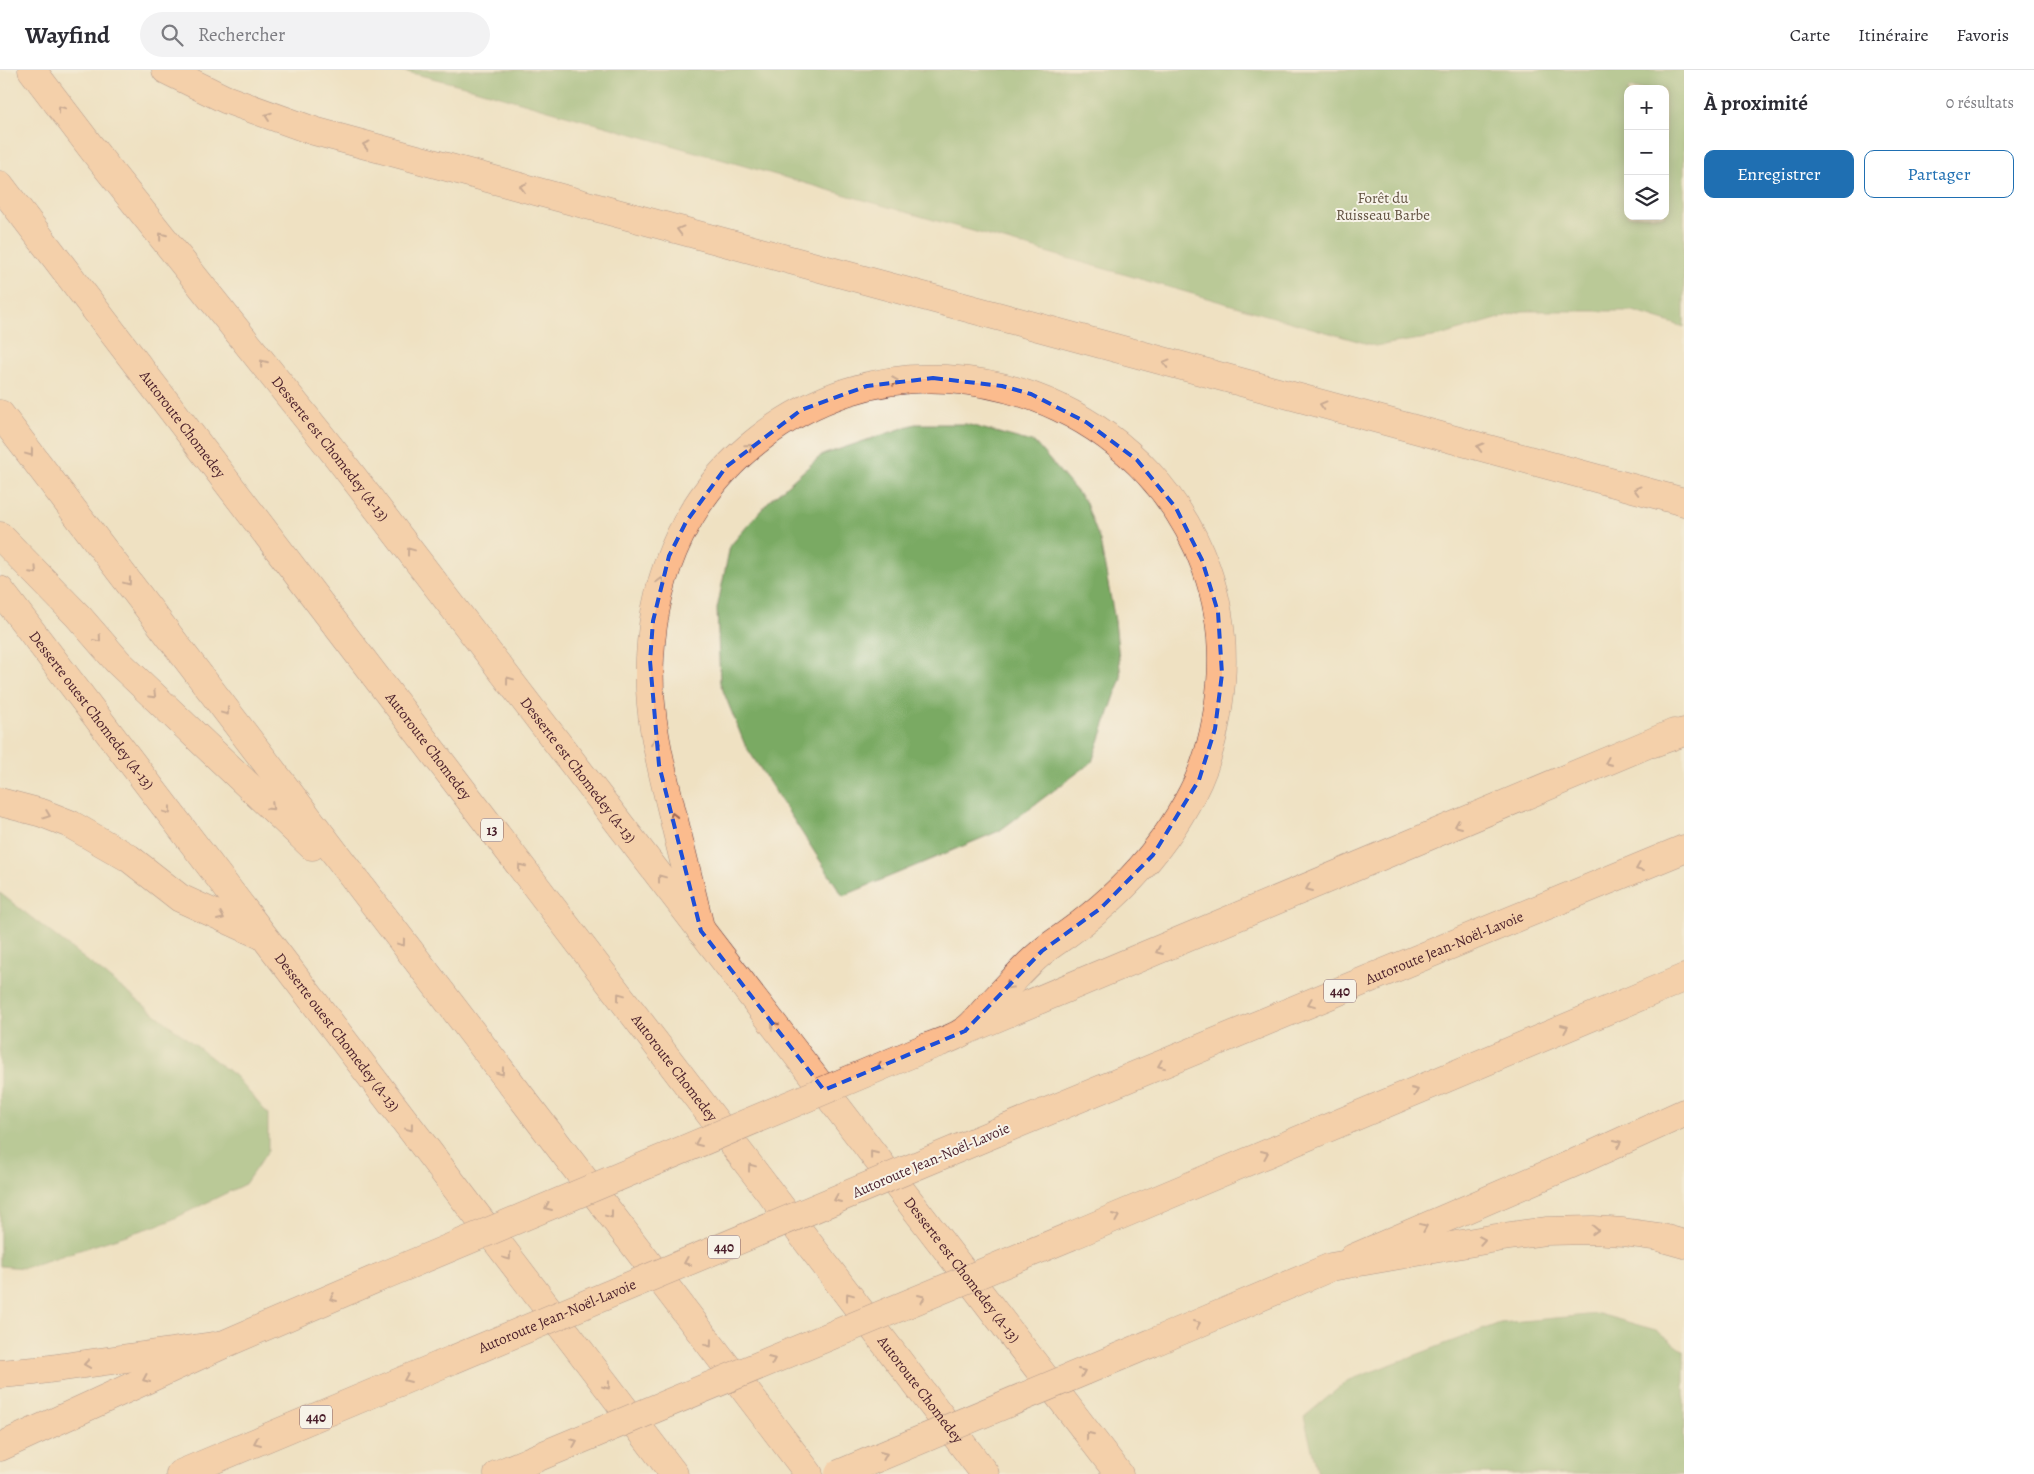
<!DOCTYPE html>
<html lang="fr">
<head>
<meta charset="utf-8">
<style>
  :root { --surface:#fff; --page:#f2f2f3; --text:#2b2b33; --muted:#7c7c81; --line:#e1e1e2; --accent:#1f6fb2 }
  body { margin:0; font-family:Alegreya,serif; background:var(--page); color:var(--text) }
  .controls { position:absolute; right:15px; top:15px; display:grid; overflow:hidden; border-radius:10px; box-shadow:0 2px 12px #0003 }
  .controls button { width:45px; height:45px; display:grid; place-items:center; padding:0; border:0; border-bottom:1px solid var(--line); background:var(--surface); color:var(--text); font:25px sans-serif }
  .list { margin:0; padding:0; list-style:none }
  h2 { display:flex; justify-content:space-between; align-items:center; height:65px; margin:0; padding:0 20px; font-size:21px }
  h2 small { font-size:16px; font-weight:400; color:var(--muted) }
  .actions { display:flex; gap:10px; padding:15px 20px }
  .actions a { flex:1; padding:11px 0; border:1px solid var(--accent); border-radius:10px; text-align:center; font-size:18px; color:var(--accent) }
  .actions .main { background:var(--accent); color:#fff }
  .icon { flex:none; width:28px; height:28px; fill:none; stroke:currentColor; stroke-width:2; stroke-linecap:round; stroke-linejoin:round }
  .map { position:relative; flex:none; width:1684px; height:1404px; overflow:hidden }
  header { display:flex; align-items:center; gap:30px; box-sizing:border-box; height:70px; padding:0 25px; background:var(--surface); border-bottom:1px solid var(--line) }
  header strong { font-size:24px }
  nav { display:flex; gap:28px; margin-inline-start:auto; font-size:18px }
  .search { width:350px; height:45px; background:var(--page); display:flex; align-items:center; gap:12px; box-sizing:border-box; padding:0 18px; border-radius:28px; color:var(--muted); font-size:19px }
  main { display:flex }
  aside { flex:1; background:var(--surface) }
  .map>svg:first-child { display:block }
  .forest { fill:#7aaa63; stroke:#626447; fill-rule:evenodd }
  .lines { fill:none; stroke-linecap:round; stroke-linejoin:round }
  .primary-casing { stroke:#633c42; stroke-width:29 }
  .motorway-casing { stroke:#633c42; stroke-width:29 }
  .primary { stroke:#fbbb8d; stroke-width:28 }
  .motorway { stroke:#fbbb8d; stroke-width:28 }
  .motorway-bridge-casing { stroke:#633c42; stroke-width:29; stroke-linecap:butt }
  .motorway-bridge { stroke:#fbbb8d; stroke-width:28 }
  .oneway { stroke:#9a6557 }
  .marked { fill:none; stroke:#1d4ed8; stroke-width:4; stroke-dasharray:10 6; stroke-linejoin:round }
  .labels { text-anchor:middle; stroke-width:4; stroke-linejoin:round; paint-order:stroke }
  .shield { fill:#f7f3e8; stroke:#7e5f64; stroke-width:1 }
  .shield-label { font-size:14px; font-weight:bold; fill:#4a1f2b }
  .park-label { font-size:15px; fill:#615140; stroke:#f7f3e8 }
  .street-label { font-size:15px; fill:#4a1f2b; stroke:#f7f3e8 }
</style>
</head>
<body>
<header>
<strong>Wayfind</strong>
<div class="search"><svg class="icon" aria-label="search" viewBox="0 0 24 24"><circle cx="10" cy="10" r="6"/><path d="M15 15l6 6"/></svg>Rechercher</div>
<nav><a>Carte</a><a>Itinéraire</a><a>Favoris</a></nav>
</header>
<main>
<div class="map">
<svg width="1684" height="1404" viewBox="0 0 1684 1404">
  <rect width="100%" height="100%" fill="#f7f3e8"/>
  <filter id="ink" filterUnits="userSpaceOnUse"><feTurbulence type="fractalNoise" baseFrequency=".02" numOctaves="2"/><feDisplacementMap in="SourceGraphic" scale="10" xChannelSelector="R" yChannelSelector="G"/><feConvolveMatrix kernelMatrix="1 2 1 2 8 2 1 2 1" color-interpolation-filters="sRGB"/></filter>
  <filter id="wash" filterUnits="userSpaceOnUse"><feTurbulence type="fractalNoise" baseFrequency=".0096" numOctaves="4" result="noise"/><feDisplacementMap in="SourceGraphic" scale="20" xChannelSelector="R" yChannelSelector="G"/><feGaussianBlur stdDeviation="1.12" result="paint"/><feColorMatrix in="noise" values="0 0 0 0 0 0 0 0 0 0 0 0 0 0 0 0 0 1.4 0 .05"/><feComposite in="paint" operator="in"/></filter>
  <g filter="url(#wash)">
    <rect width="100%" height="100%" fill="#efe1c2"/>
    <path class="forest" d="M399 0H1684V257L1633 241H1523L1440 266 1375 276 464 16ZM1628 19H1665V146H1628Z
      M915 354H966L1035 373 1085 431 1100 471 1115 551 1121 608 1092 692 999 761 843 826 745 675 720 613 717 539 730 476 769 431 822 385Z
      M0 823 235 1006 268 1044V1081L245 1114 167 1152 24 1198 0 1196Z
      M1599 1244 1656 1260 1684 1281V1404H1318L1304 1347 1347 1311 1500 1253Z"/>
  </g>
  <g filter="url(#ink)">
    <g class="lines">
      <g class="primary-casing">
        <g id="primary">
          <path id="s1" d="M32 0 100 89 337 386 1119 1404"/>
          <path d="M166 0 225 29 314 61 1684 432"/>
          <path id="s2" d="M0 520 674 1404"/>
          <path d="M0 732 42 743 70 754 129 788 180 828 259 864"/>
          <path d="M965 961 1674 663"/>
          <path d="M1353 1188 1574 1093 1684 1043"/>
          <path d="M0 1304 35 1301 213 1276"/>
        </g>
      </g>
      <g class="motorway-casing">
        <g id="motorway">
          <path id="s3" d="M0 115 985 1404"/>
          <path d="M0 344 809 1404"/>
          <path d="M0 466 78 546 118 592 312 776"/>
          <path d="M1653 673 1684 662"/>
          <path d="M701 861C692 823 682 784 673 746 660 693 647 643 650 588 654 501 689 423 759 369 813 327 878 305 947 309 1106 318 1234 450 1221 613 1218 646 1212 680 1198 711 1167 778 1115 832 1054 873 1029 890 1009 916 988 937 980 945 973 956 964 961 953 969 937 973 925 978"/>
          <path id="s4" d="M995 1063 1684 779"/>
          <path d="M1071 1166 1684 908"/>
          <path d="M1152 1273 1331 1197 1496 1168 1546 1161 1593 1160 1623 1162 1659 1167 1684 1174"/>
          <path d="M0 1377 222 1275 378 1208"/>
          <path d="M180 1404 452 1290"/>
          <path d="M498 1404 529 1391"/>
        </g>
      </g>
      <use href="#primary" class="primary"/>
      <use href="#motorway" class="motorway"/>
      <g class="motorway-bridge-casing">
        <g id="motorway-bridge">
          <path d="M378 1208 925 978"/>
          <path id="s5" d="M452 1290 995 1063"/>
          <path d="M529 1391 1071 1166"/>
          <path d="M839 1404 1152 1273"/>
        </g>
      </g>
      <use href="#motorway-bridge" class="motorway-bridge"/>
    </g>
    <defs><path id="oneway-chevron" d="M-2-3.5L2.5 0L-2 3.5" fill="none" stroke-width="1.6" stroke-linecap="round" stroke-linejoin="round" transform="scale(1.25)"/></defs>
    <g class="oneway">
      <use href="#oneway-chevron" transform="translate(61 39) rotate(-127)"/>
      <use href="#oneway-chevron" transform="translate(268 46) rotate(-161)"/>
      <use href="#oneway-chevron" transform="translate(366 75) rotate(-165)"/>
      <use href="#oneway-chevron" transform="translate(523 117) rotate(-165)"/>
      <use href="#oneway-chevron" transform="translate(680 160) rotate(-165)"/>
      <use href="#oneway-chevron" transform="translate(162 166) rotate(-129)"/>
      <use href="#oneway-chevron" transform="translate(263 293) rotate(-129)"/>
      <use href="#oneway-chevron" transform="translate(1166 293) rotate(-165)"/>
      <use href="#oneway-chevron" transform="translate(895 311) rotate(-8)"/>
      <use href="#oneway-chevron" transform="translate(1323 335) rotate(-165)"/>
      <use href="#oneway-chevron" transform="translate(749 377) rotate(-40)"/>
      <use href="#oneway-chevron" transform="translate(1480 377) rotate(-165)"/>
      <use href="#oneway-chevron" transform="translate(30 383) rotate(53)"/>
      <use href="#oneway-chevron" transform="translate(1637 420) rotate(-165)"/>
      <use href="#oneway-chevron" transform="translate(410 481) rotate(-127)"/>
      <use href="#oneway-chevron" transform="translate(34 501) rotate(46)"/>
      <use href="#oneway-chevron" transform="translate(661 511) rotate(-74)"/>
      <use href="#oneway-chevron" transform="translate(128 512) rotate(53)"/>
      <use href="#oneway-chevron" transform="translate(98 569) rotate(50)"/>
      <use href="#oneway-chevron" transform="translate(509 610) rotate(-127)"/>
      <use href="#oneway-chevron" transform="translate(153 625) rotate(44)"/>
      <use href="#oneway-chevron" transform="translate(226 642) rotate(53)"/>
      <use href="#oneway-chevron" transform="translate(655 672) rotate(-99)"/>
      <use href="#oneway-chevron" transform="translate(1608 692) rotate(157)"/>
      <use href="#oneway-chevron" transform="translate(271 737) rotate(44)"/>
      <use href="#oneway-chevron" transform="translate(168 741) rotate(53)"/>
      <use href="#oneway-chevron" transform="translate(47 745) rotate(21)"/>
      <use href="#oneway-chevron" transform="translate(673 746) rotate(-104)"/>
      <use href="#oneway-chevron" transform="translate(1458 755) rotate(157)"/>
      <use href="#oneway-chevron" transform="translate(521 797) rotate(-127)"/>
      <use href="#oneway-chevron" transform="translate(1639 798) rotate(158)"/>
      <use href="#oneway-chevron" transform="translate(661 808) rotate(-127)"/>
      <use href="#oneway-chevron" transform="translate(1309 818) rotate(157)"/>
      <use href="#oneway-chevron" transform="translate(221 847) rotate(24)"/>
      <use href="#oneway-chevron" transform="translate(402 873) rotate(53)"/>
      <use href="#oneway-chevron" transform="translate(1159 881) rotate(157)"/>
      <use href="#oneway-chevron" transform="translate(1009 916) rotate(134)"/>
      <use href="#oneway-chevron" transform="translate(620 926) rotate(-127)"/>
      <use href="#oneway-chevron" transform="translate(1311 933) rotate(158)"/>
      <use href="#oneway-chevron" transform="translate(774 955) rotate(-128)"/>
      <use href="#oneway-chevron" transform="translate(1565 958) rotate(-23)"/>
      <use href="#oneway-chevron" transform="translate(1161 995) rotate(158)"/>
      <use href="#oneway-chevron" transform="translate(880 997) rotate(157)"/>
      <use href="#oneway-chevron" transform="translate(501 1002) rotate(53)"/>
      <use href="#oneway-chevron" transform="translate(1415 1021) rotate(-23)"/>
      <use href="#oneway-chevron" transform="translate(410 1058) rotate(53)"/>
      <use href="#oneway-chevron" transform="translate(698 1073) rotate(157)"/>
      <use href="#oneway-chevron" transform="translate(1618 1073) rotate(-25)"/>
      <use href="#oneway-chevron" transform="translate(873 1084) rotate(-128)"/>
      <use href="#oneway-chevron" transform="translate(1265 1084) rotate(-23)"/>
      <use href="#oneway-chevron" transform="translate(751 1097) rotate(-127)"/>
      <use href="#oneway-chevron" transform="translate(837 1129) rotate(157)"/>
      <use href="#oneway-chevron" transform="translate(548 1137) rotate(157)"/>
      <use href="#oneway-chevron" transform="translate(610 1145) rotate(53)"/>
      <use href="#oneway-chevron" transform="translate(1116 1147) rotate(-23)"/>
      <use href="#oneway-chevron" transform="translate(1424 1157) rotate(-23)"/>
      <use href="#oneway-chevron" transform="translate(1595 1160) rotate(2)"/>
      <use href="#oneway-chevron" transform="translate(1482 1170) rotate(-10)"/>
      <use href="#oneway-chevron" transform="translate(508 1187) rotate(53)"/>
      <use href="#oneway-chevron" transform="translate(687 1192) rotate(157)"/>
      <use href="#oneway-chevron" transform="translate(849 1226) rotate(-127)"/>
      <use href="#oneway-chevron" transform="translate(333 1228) rotate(157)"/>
      <use href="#oneway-chevron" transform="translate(922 1228) rotate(-23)"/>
      <use href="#oneway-chevron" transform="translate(1197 1254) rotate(-23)"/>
      <use href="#oneway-chevron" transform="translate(709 1274) rotate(53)"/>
      <use href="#oneway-chevron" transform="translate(772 1290) rotate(-23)"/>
      <use href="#oneway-chevron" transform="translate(87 1294) rotate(172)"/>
      <use href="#oneway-chevron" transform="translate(1082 1302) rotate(-23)"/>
      <use href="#oneway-chevron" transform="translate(146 1309) rotate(156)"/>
      <use href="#oneway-chevron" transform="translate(407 1309) rotate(157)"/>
      <use href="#oneway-chevron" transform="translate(607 1316) rotate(53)"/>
      <use href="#oneway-chevron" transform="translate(1089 1365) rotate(-128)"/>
      <use href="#oneway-chevron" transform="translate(257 1372) rotate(157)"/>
      <use href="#oneway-chevron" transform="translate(574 1372) rotate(-23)"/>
      <use href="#oneway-chevron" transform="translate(884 1385) rotate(-23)"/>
    </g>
  </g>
  <path d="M0 0H1684V1404H0ZM933 308 1002 316 1031 324 1086 352 1137 390 1176 438 1202 490 1218 542 1222 604 1215 659 1199 710 1153 785 1101 838 1042 881 965 961 824 1020 701 861 659 695 650 591 653 551 669 486 686 452 726 397 801 340 867 316Z" fill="#efe1c2" fill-opacity=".55" fill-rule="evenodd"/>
  <path class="marked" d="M933 308 1002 316 1031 324 1086 352 1137 390 1176 438 1202 490 1218 542 1222 604 1215 659 1199 710 1153 785 1101 838 1042 881 965 961 824 1020 701 861 659 695 650 591 653 551 669 486 686 452 726 397 801 340 867 316Z"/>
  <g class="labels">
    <g class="shield">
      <rect x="481" y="748.5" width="22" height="23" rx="4"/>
      <rect x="1324" y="909.5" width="32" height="23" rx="4"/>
      <rect x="708" y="1165.5" width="32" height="23" rx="4"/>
      <rect x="300" y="1335.5" width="32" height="23" rx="4"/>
    </g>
    <g class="shield-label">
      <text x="492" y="765">13</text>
      <text x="1340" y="926">440</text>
      <text x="724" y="1182">440</text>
      <text x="316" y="1352">440</text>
    </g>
    <g class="park-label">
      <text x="1383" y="133">Forêt du<tspan x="1383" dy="17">Ruisseau Barbe</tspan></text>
    </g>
    <g class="street-label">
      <text dy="5" stroke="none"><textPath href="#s3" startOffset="301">Autoroute Chomedey</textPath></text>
      <text dy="5" stroke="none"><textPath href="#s1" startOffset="482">Desserte est Chomedey (A-13)</textPath></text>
      <text dy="5" stroke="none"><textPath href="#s2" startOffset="151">Desserte ouest Chomedey (A-13)</textPath></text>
      <text dy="5" stroke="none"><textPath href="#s3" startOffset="706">Autoroute Chomedey</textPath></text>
      <text dy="5" stroke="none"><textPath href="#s1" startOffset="888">Desserte est Chomedey (A-13)</textPath></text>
      <text dy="5" stroke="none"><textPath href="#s4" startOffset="486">Autoroute Jean-Noël-Lavoie</textPath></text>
      <text dy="5" stroke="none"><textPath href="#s2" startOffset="556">Desserte ouest Chomedey (A-13)</textPath></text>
      <text dy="5" stroke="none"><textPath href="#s3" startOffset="1111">Autoroute Chomedey</textPath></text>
      <text transform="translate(931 1090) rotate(-23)" y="5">Autoroute Jean-Noël-Lavoie</text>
      <text dy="5" stroke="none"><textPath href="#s1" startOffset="1518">Desserte est Chomedey (A-13)</textPath></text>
      <text dy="5" stroke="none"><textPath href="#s5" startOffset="114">Autoroute Jean-Noël-Lavoie</textPath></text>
      <text dy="5" stroke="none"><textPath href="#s3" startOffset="1516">Autoroute Chomedey</textPath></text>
    </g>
  </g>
</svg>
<div class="controls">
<button>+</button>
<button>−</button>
<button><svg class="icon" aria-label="layers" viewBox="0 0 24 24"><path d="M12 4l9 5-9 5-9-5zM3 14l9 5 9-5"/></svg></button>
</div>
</div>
<aside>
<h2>À proximité<small>0 résultats</small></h2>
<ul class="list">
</ul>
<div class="actions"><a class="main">Enregistrer</a><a>Partager</a></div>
</aside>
</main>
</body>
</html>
